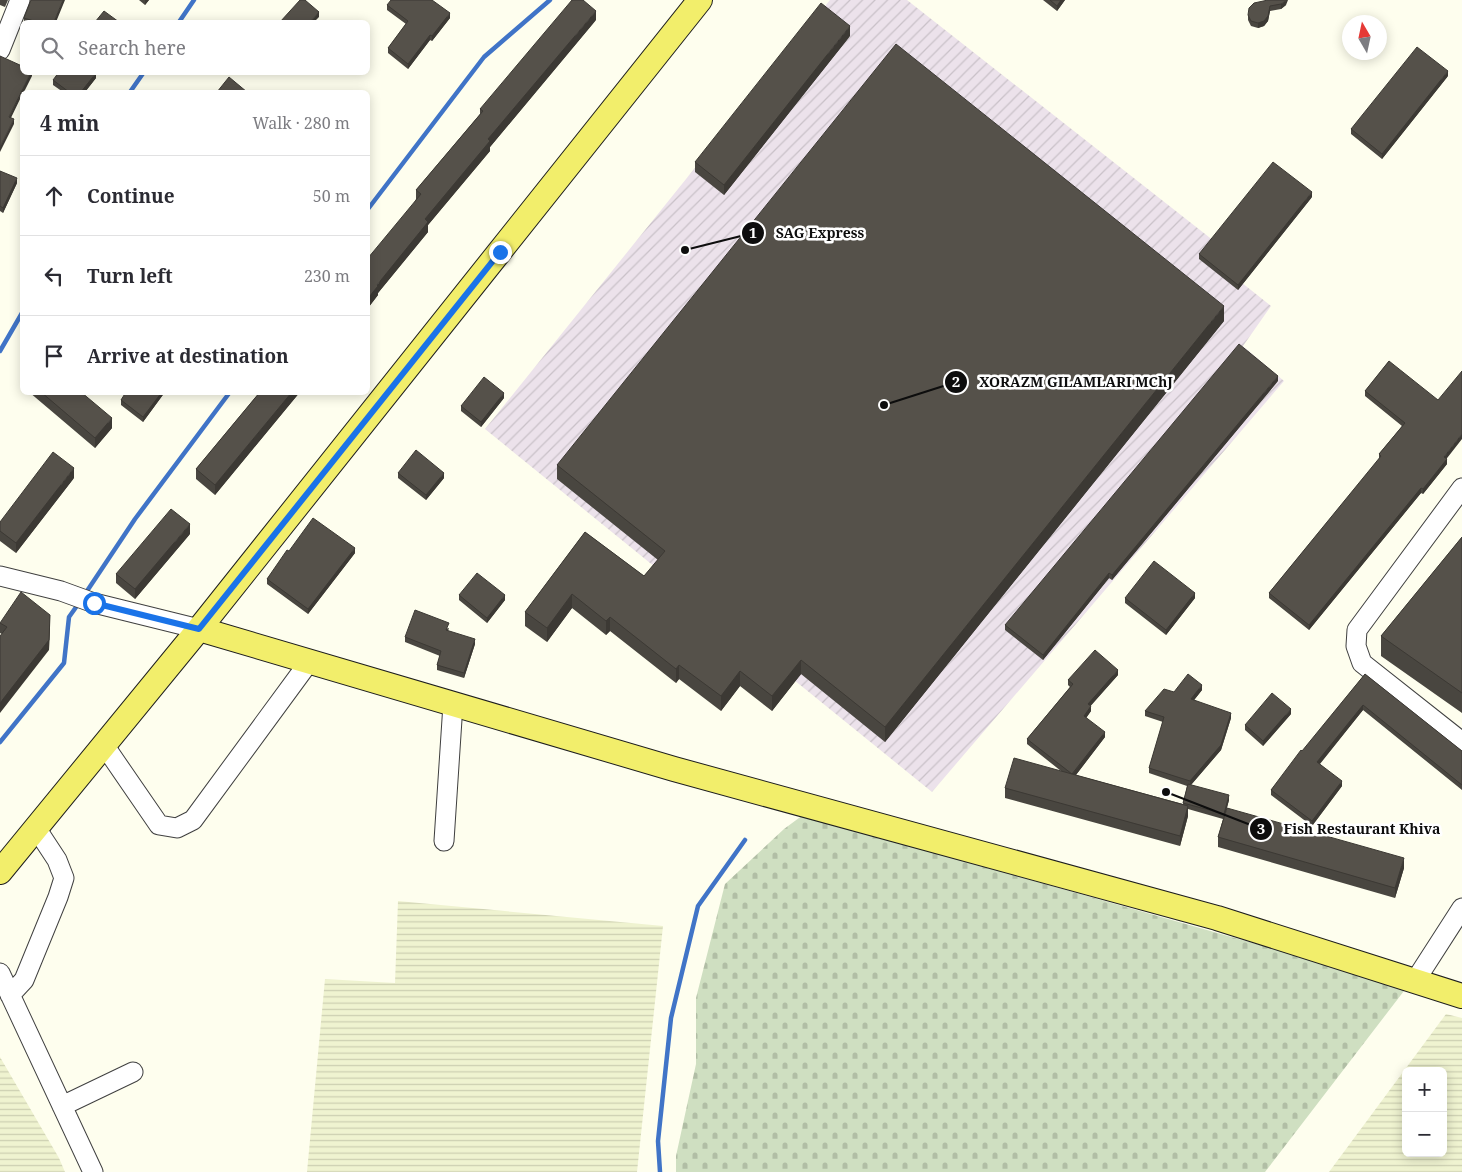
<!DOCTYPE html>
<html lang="en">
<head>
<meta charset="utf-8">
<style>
  :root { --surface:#fff; --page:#f2f2f3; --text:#2b2b33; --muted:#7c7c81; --line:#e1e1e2 }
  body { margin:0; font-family:"Noto Serif",serif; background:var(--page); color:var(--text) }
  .controls { position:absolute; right:15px; bottom:15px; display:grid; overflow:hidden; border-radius:8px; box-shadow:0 2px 12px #0003 }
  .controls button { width:45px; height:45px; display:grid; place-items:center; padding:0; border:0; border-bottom:1px solid var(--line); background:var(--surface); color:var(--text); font:25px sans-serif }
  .compass { position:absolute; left:1342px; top:15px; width:45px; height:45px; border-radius:50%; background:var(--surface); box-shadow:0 2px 12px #0003; rotate:351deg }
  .stop { position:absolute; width:15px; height:15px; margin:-11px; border:4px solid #1a73e8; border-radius:50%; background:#fff }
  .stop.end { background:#1a73e8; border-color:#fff; box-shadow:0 1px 5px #0008 }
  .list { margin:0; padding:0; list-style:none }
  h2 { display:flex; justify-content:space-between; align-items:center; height:65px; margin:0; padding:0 20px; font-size:21px }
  h2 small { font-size:16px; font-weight:400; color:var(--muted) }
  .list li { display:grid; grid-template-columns:32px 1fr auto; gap:15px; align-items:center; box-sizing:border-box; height:80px; padding:0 20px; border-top:1px solid var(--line) }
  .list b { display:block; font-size:19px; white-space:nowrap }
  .list em { font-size:16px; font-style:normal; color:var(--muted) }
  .icon { flex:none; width:28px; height:28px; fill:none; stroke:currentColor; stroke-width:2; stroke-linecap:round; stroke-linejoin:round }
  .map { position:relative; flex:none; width:1462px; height:1172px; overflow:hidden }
  .search { position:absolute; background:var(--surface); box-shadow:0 2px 12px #0003; left:20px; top:20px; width:350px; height:55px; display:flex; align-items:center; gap:12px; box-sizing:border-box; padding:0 18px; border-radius:8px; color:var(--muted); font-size:19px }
  .panel { position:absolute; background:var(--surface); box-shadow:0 2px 12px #0003; left:20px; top:90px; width:350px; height:305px; border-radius:8px }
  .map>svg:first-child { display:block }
  .industrial { fill:url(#industrial-furrows) }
  .farmland { fill:url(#farmland-rules); fill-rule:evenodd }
  .cemetery { fill:url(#cemetery-stones) }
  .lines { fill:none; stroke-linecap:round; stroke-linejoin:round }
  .stream { stroke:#4074c7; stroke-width:4.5 }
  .minor-casing { stroke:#404040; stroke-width:21 }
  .major-casing { stroke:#1e1e1e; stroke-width:26 }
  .minor { stroke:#fff; stroke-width:19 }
  .major { stroke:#f2ee6b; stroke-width:24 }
  .wall { fill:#494640 }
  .shaded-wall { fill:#3c3934 }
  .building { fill:#55514a; stroke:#3c3934 }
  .route { stroke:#1a73e8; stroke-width:6 }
  .leader { fill:none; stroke:#0d0d0d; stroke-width:2 }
  .callout-dot { fill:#0d0d0d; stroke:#fff; stroke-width:2 }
  .mark-label { font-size:15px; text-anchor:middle; font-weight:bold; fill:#fff }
  .callout-label { font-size:14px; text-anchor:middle; font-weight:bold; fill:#0d0d0d; stroke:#fff; stroke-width:5; stroke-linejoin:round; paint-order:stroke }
</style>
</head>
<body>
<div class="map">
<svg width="1462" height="1172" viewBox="0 0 1462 1172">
  <defs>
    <pattern id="industrial-furrows" width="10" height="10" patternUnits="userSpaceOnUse" patternTransform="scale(1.25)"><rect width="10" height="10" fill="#ece2eb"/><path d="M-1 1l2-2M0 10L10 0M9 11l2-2" fill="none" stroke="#c9c1c8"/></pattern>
    <pattern id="farmland-rules" width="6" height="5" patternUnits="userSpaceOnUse" patternTransform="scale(1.25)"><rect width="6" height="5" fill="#eff3d0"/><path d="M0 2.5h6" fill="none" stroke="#cccfb1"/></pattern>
    <pattern id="cemetery-stones" width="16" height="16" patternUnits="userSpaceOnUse" patternTransform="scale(1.25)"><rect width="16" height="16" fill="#cfdfc1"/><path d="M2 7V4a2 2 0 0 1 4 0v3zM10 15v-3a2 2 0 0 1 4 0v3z" fill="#b1bea5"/></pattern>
  </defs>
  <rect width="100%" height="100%" fill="#fefeee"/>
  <path class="industrial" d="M830 0H907L1214 241 1207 255 1271 306 1243 346 1284 381 932 792 485 429Z"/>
  <path class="farmland" d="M398 901 663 926 637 1172H307L325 979 395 983Z
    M1446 1014 1462 1018V1172H1329ZM1406 1071H1443V1153H1406Z
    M0 1057 59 1158 65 1172H0Z"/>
  <path class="cemetery" d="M803 815 1407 987 1265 1172H676V1156L696 1064V998L725 884 784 829Z"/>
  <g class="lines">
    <path class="stream" d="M179 22 194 0
      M130 92 144 72
      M368 209 484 57 550 0
      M0 351 22 313
      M85 594 135 519 230 392
      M0 742 64 663 69 617 79 603
      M660 1172 658 1141 671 1018 698 906 745 840"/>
    <g class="minor-casing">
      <path id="minor" d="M0 50 20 0
        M1462 488 1357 630 1356 646 1362 663 1462 742
        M0 576 61 591 94 603 199 629
        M104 745 159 825 177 828 193 820 309 662
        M444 841 453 704
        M0 973 93 1172
        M1415 981 1462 908
        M10 995 24 980 58 897 64 878 57 860 36 828
        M62 1106 133 1072"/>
    </g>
    <g class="major-casing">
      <path id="major" d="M199 629 674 769 1217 918 1462 996
        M0 872 199 629 700 0"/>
    </g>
    <use href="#minor" class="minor"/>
    <use href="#major" class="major"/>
  </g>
  <path class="wall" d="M0 0H8L5 7 0 5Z
    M139 0H149L145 5Z
    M1043 0H1065L1057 11Z
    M1268 0 1286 5 1281 9 1270 11 1268 21 1264 26 1258 28 1251 26 1248 20V15Z
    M387 5 450 18 432 41 430 40 408 69 388 53V48L406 24 387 10Z
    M24 18 56 22H24Z
    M596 20 490 147V151L428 225V232L378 293V295L368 308 416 199V190L480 114V109Z
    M850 36 724 195 695 172V162Z
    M1448 76 1382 159 1351 134V129Z
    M96 78 85 92H63L53 85V80Z
    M0 171 17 183 3 213 0 211Z
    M1312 197 1238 290 1199 259V254Z
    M1224 321 885 742 801 674 772 711 740 686 721 711 679 679 676 683 610 631 606 635 572 608 547 642 525 626V612L585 532 644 576 658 560 557 479V465Z
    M1389 361 1446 459 1447 464 1423 494 1421 493 1309 630 1269 598V593L1379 459V454L1402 426 1365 396V391Z
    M1278 381 1112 580 1109 578 1043 660 1005 630V625Z
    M29 392H81L112 428 95 448Z
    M165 392 143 422 121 405V400Z
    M260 392H300L215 495 196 479V469Z
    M504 398 481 427 461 411V406Z
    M398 473 444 478 426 500 398 478Z
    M74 478 16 553 0 541V522Z
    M190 534 135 599 116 583V574Z
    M1462 537V713L1381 656V636Z
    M289 551 355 553 308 614 267 584V579Z
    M459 595 505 600 487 623 459 600Z
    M1125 598H1195L1166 635 1125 603Z
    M0 623 50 625 49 650 2 634 0 633Z
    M449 628 448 631 475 644 464 678 437 670V665L440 656 405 642V637Z
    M1365 674 1462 751V790L1363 710 1320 764 1342 786 1312 826 1271 795V790Z
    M1118 675 1090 706 1091 711 1086 718 1105 737 1076 775 1183 804 1187 786 1149 773V768L1163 722 1145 716V711L1174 692 1202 690 1194 700 1231 718 1221 750 1191 785 1229 800 1224 818 1404 868 1395 898 1218 847V837L1223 819 1188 809V816L1180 846 1005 798V788L1061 771 1027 744V739L1070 687 1068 685V680Z
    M1291 714 1263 746 1245 730V725Z"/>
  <path class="shaded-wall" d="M63 0H65L56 22H54Z
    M145 0H149L145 5Z
    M1061 0H1065L1057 11V6Z
    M1287 0H1288L1286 5 1281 9V4Z
    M1270 6V11L1268 21 1264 26 1258 28V23Z
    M596 11V20L490 147V151L428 225V232L378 293V295L368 308V298L425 219 488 139Z
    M319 12V17L314 22H310Z
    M450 13V18L432 41V36Z
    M850 26V36L724 195V185Z
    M430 35V40L408 69V64Z
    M1448 71V76L1382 159V154Z
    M31 72H32V76L24 92H22V95L9 122V117Z
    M96 73V78L85 92H81Z
    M14 119V124L0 152V147Z
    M17 178V183L3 213V208Z
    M1312 192V197L1238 290V285Z
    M1224 306V321L885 742V727Z
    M1278 376V381L1112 580V575Z
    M162 392H165L143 422V417Z
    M292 392H300L215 495V485Z
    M504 393V398L481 427V422Z
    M112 418V428L95 448V438Z
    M1462 434V439L1444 462V457Z
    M1447 459V464L1423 494V489Z
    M74 468V478L16 553V543Z
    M444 473V478L426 500V495Z
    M1421 488V493L1309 630V625Z
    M190 524V534L135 599V589Z
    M355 548V553L308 614V609Z
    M1109 573V578L1043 660V655Z
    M1195 593V598L1166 635V630Z
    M572 594V608L547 642V628Z
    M505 595V600L487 623V618Z
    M50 615 49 650 0 713V703Z
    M610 617V631L606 635V621Z
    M475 639V644L464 678V673Z
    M801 660V674L772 711V696Z
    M679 665V679L676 683V669Z
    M1118 670V675L1088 709V704Z
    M740 671V686L721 711V696Z
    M1202 685V690L1191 704V699Z
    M1363 705V710L1317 767V762Z
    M1091 706V711L1084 721V716Z
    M1291 709V714L1263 746V741Z
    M1231 713V718L1221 750 1190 786V781Z
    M1105 732V737L1072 780V775Z
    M1342 781V786L1312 826V821Z
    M1229 795V800L1224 819V814Z
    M1188 806V816L1180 846V836Z
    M1404 858V868L1395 898V888Z"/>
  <path class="building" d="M31 0H63L54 22H37L24 18Z
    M300 0H305L319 12 310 22H280Z
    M391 0H432L450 13 432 36 430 35 408 64 388 48 408 21 387 5Z
    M572 0H583L596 11 488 139 490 141 425 219 428 222 377 285 378 286 368 298V258L421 194 416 190 483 111 480 109Z
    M1050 0H1061L1057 6Z
    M1268 0H1287L1281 4 1270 6 1268 16 1264 21 1258 23 1251 21 1248 15 1249 8 1254 3Z
    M821 3 850 26 724 185 695 162Z
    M104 11 119 22H95Z
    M896 44 1224 306 885 727 801 660 772 696 740 671 721 696 679 665 676 669 610 617 606 621 572 594 547 628 525 612 585 532 644 576 665 551 557 465Z
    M1417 47 1448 71 1382 154 1351 129Z
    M0 56 22 66V72H31L9 117 14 119 0 147Z
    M59 72H96V73L81 92H69L53 80Z
    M229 77 247 92H217Z
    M1273 162 1312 192 1238 285 1199 254Z
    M0 171 17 178 3 208 0 206Z
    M1239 344 1278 376 1112 575 1109 573 1043 655 1005 625Z
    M1389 361 1438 400 1462 371V434L1444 457 1447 459 1423 489 1421 488 1309 625 1269 593 1381 456 1379 454 1405 423 1365 391Z
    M484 377 504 393 481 422 461 406Z
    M41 392H81L112 418 95 438Z
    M126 392H162L143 417 121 400Z
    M260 392H292L215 485 196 469Z
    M416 450 444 473 426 495 398 473Z
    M53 452 74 468 16 543 0 531V522Z
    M171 509 190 524 135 589 116 574Z
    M313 518 355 548 308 609 267 579 287 550 289 551Z
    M1462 537V693L1381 636Z
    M1154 561 1195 593 1166 630 1125 598Z
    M477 573 505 595 487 618 459 595Z
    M21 592 50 615 49 640 0 703V636L7 627 0 623Z
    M415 610 449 623 446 630 475 639 464 673 437 665 441 651 405 637Z
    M1095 650 1118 670 1088 704 1091 706 1084 716 1105 732 1072 774 1027 739 1073 684 1068 680Z
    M1188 674 1202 685 1191 699 1231 713 1221 745 1190 781 1149 768 1164 717 1145 711 1164 689 1174 692Z
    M1365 674 1462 751V785L1363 705 1317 762 1342 781 1312 821 1271 790 1301 750 1302 751Z
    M1272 693 1291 709 1263 741 1245 725Z
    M1014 758 1188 806 1180 836 1005 788Z
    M1188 784 1229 795 1224 814 1183 803Z
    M1227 808 1404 858 1395 888 1218 837Z"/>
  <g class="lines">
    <path class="route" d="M94 603 199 629 500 252"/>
  </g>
  <path class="leader" d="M685 250L753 233M884 405L956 382M1166 792L1261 829"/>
  <g class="callout-dot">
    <circle cx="685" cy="250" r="5"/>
    <circle cx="884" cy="405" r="5"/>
    <circle cx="1166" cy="792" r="5"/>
    <circle cx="753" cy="233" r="12"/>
    <circle cx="956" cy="382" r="12"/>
    <circle cx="1261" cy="829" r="12"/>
  </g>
  <g class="mark-label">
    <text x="753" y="238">1</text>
    <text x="956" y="387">2</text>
    <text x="1261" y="834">3</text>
  </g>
  <g class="callout-label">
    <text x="820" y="238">SAG Express</text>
    <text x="1076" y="387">XORAZM GILAMLARI MChJ</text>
    <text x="1362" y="834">Fish Restaurant Khiva</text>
  </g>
</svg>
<div class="controls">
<button>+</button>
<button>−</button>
</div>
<svg class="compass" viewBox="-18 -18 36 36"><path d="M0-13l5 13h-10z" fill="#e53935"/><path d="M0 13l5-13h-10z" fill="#7c7c81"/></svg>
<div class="stop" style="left:94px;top:603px"></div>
<div class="stop end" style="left:500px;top:252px"></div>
<div class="search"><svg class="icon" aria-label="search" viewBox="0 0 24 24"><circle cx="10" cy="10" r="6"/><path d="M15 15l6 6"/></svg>Search here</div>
<section class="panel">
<h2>4 min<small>Walk · 280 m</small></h2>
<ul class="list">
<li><svg class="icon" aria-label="ahead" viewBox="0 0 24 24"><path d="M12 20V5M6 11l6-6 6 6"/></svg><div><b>Continue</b></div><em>50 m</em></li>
<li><svg class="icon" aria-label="left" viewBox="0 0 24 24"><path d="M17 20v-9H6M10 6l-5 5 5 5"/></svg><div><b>Turn left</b></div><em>230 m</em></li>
<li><svg class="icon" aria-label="arrive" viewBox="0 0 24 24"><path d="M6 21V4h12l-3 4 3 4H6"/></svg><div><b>Arrive at destination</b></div></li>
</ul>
</section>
</div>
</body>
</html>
